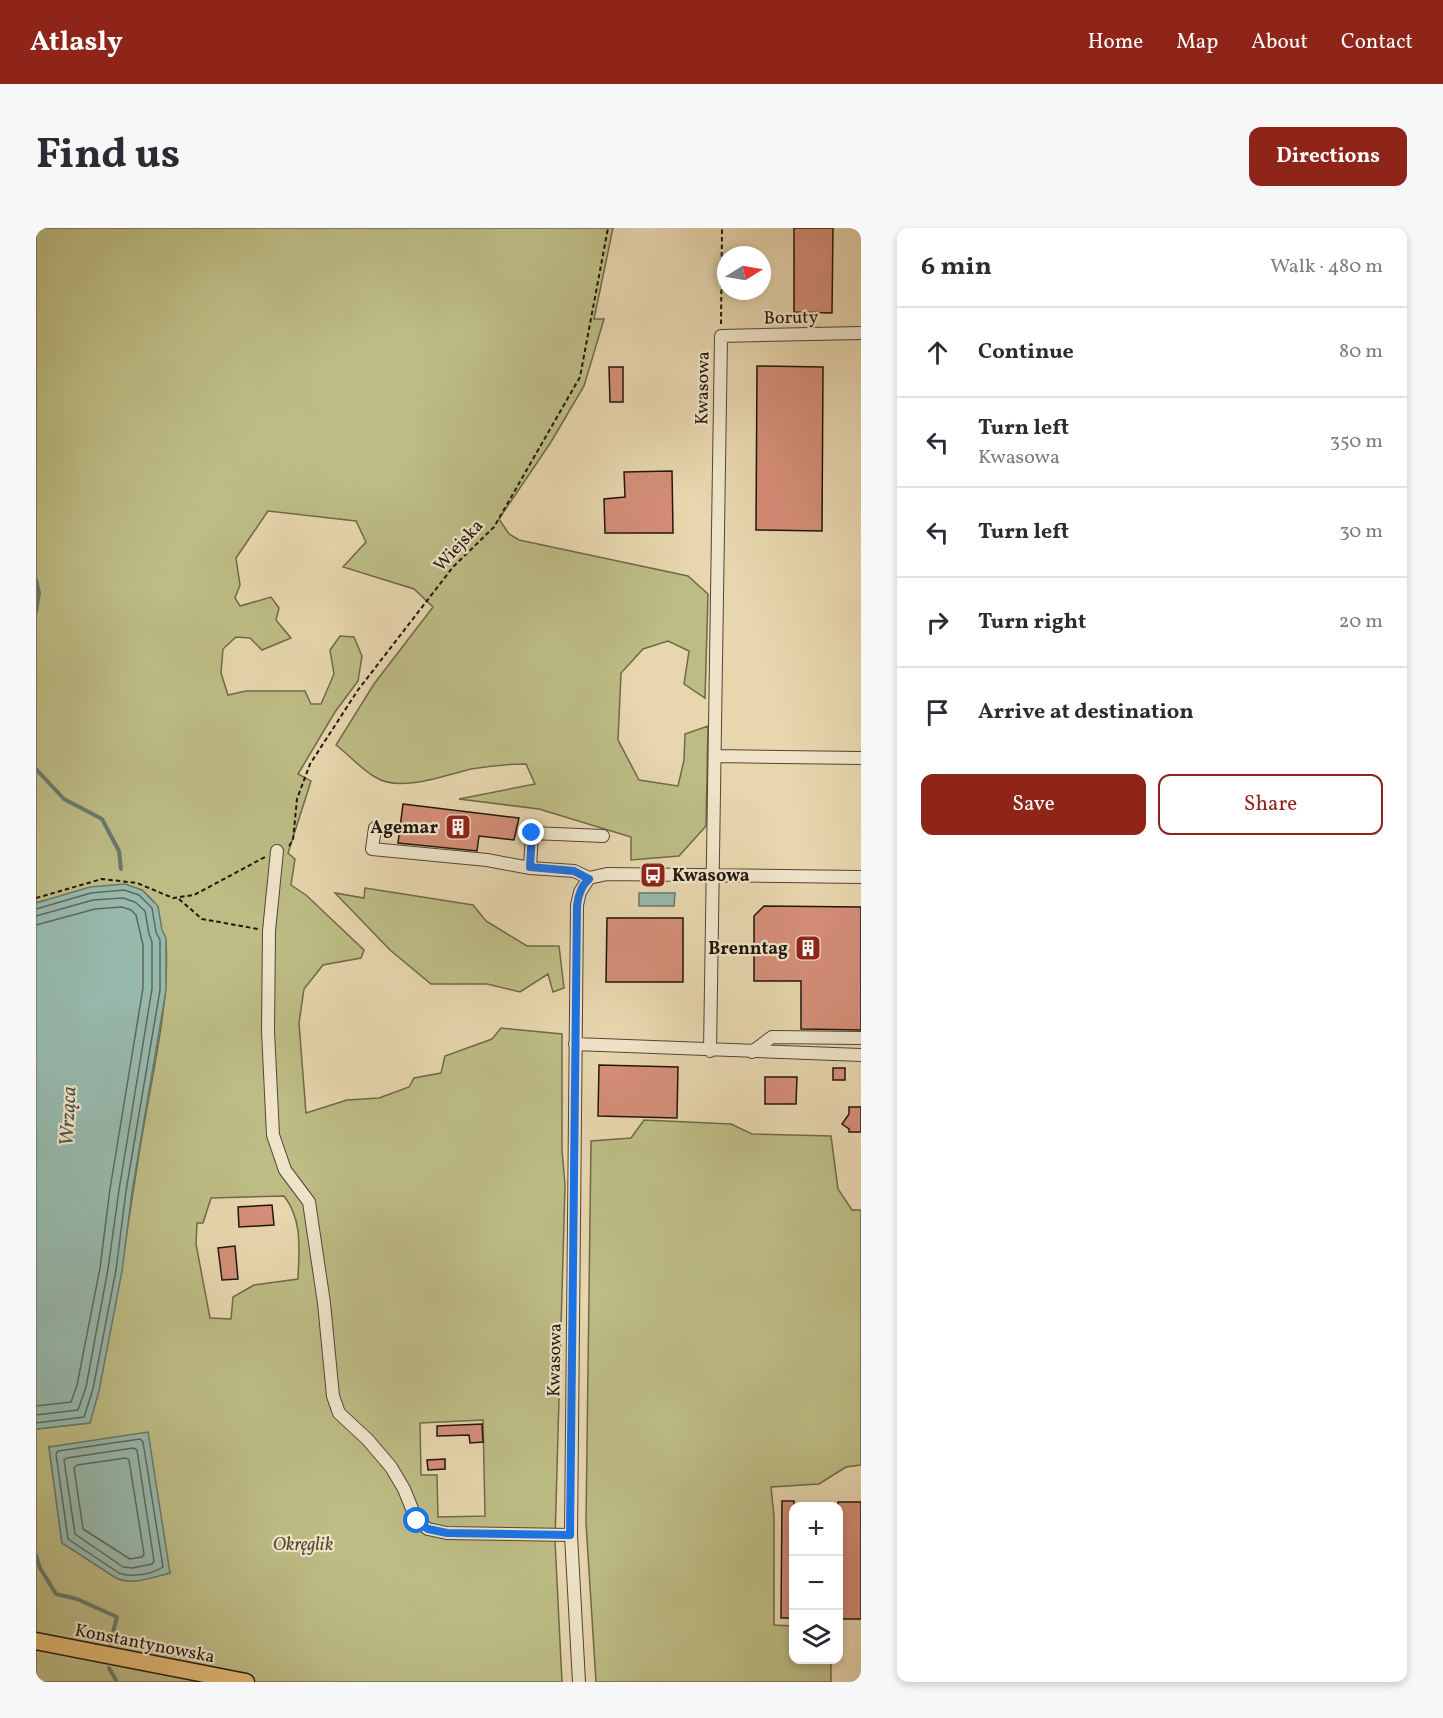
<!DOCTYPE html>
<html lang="en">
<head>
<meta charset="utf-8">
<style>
  :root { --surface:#fff; --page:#f7f7f7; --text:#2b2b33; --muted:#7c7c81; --line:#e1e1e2; --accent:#8f2418 }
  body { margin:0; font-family:Vollkorn,serif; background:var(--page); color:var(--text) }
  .controls { position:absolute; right:18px; bottom:18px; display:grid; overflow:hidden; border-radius:12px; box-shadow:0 3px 9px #0003 }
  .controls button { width:54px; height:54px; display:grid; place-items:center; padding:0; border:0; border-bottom:2px solid var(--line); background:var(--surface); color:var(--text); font:30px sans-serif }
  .compass { position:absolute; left:681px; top:18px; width:54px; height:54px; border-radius:50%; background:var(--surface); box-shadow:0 3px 9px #0003; rotate:79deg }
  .stop { position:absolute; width:18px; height:18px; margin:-14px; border:4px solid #1a73e8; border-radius:50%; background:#fff }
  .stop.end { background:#1a73e8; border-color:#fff; box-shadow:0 2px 6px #0008 }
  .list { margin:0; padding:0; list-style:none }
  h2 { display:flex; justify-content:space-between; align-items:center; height:78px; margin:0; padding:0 24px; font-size:26px }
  h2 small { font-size:20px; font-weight:400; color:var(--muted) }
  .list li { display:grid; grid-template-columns:39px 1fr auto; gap:18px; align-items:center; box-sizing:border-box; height:90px; padding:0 24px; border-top:2px solid var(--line) }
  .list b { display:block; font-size:22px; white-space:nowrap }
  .list p { margin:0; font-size:20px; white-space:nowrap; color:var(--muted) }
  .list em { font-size:20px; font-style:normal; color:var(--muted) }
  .actions { display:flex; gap:12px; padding:18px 24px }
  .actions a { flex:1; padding:14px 0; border:2px solid var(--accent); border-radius:12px; text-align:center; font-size:21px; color:var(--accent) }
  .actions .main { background:var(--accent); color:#fff }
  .icon { flex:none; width:33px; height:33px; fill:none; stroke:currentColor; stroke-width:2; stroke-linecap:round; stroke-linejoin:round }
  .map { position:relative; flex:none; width:825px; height:1454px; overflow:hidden; border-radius:12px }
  header { display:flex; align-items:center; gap:36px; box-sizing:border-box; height:84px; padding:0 30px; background:var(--accent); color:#fff }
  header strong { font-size:28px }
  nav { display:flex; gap:33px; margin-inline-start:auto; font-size:21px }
  .intro { display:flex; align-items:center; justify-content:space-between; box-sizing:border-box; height:144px; padding:0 36px }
  h1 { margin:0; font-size:42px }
  .button { padding:15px 27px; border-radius:12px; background:var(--accent); color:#fff; font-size:21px; font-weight:700 }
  main { display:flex; gap:36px; padding:0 36px }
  aside { flex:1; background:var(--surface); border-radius:12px; box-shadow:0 3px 9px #0003 }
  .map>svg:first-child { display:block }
  .green { fill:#bdbc85; stroke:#6f6948; stroke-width:1.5; fill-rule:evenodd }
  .water { fill:#97b9ad; stroke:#68786d; stroke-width:1.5 }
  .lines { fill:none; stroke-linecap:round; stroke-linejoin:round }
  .shore { stroke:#5c685c; stroke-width:1.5 }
  .stream { stroke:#68786d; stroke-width:4 }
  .building { fill:#d58e79; stroke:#21160c; stroke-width:1.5 }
  .minor-casing { stroke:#524634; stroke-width:14 }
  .major-casing { stroke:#21160c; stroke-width:19 }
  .path { stroke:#21160c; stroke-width:2; stroke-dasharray:4.5 3; stroke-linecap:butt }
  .minor { stroke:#efe4ca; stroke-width:12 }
  .major { stroke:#e4bb77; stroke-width:16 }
  .route { stroke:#1a73e8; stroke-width:8 }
  .labels { text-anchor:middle; stroke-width:4.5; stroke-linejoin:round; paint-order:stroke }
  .street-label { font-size:18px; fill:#21160c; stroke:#efe4ca }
  .poi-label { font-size:18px; font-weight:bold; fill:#21160c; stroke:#efe4ca; text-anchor:end }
  .park-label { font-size:18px; font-style:italic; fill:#504830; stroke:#efe4ca }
  .water-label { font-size:20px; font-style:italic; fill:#4a4f44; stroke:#efe4ca }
</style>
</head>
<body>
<header>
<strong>Atlasly</strong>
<nav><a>Home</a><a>Map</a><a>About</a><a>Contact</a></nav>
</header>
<div class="intro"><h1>Find us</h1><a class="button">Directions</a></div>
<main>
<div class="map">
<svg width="825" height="1454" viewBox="0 0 825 1454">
  <rect width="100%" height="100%" fill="#e7d6ae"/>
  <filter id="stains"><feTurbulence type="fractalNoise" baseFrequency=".00333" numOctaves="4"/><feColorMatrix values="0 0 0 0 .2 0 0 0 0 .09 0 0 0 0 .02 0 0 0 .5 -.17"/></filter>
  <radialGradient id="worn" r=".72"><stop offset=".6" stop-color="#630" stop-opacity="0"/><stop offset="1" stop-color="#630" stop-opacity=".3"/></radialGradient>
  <path class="green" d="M0 0H577L558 91H568L548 158 515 214 463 291 473 306 483 312 652 348 672 366 669 470 648 456 653 423 632 413 607 421 585 445 582 512 603 552 642 558 648 532 649 506 672 498 670 598 643 628 595 632V609L503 581 423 571 499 556 490 536C471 536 453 538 435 541 409 547 364 565 339 549 325 541 313 527 300 517L338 456 397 379 378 361 307 339 330 314 320 293 232 283 200 330 204 357 199 370 204 378 235 369 243 380 240 392 255 410 226 422 214 410 200 409 187 421 185 445 192 467 210 463H269L275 476H285L298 446 294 422 304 408 318 409 326 428 322 453 299 484 262 546 275 553 252 625 259 631 255 657 270 667 328 722 325 730 287 737 268 761 263 795 270 885 311 872 343 870 373 859 378 850 405 845 409 828 456 811 465 800 526 806V922L529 957 519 1313 526 1454H0V1201L53 1195C79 1101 90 1004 106 908 116 847 134 774 130 714 130 709 127 706 125 701 119 678 126 680 106 662L9 672 0 675ZM248 968C267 992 263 1022 262 1051L218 1057 197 1069 195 1091 174 1090 160 1016 161 995H167L175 970ZM447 1192 449 1288 402 1289 401 1247H385L384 1195ZM13 1219 134 1345 98 1353 26 1315Z
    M329 660 437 677 450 693 491 718H523L528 760 517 764 512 746 484 764 451 756H395L354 722 299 665 328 670Z
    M608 892 695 896 716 906 795 908 802 961 816 982H825V1237L810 1239 783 1256 735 1259 738 1288V1397L757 1398 758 1432H795V1454H560L550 1295 555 913 595 910Z"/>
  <path class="water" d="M89 656 106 662 122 678 126 702 130 710V762L96 964 86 1043 63 1163 54 1195 0 1201V675L54 659Z
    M603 665H639L638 678H603Z
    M112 1204 134 1345C117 1349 97 1358 80 1350L26 1315 13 1219Z"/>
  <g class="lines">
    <path class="shore" d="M0 681 55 665 88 662 103 667 116 680 120 704 124 712V762L90 963 80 1042 57 1161 48 1189 0 1195
      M0 688 57 672 87 670 99 674 109 683 113 706 116 714V761L83 962 72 1041 50 1159 42 1182 0 1187
      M0 697 59 681 86 679 95 682 100 687 107 717V760L74 961 64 1040 41 1157 35 1174 0 1178
      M104 1211 107 1214 127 1339C117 1346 95 1350 83 1345L32 1311 20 1226 22 1223Z
      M97 1220 101 1222 118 1333 116 1336 96 1340 87 1339 39 1306 28 1232 31 1230Z
      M90 1230 93 1232 108 1326 106 1329 94 1331 47 1301 38 1240 41 1237Z"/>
    <path class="stream" d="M0 352 3 365 0 384
      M0 541 28 571 66 591 83 623 85 641
      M0 1327 4 1340 20 1366 41 1371 81 1389 74 1416
      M73 1440 81 1454"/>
  </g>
  <path class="building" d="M758 0H797L796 85 758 84Z
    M721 138 787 139 786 303 720 302Z
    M573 139H587V174H574Z
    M636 243 637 305H569L568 271 589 269 588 244Z
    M367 576 483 590 478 612 443 608 441 623 382 617 362 615Z
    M728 678 825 679V802L765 801V753H718V688Z
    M571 690H647V754H570Z
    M563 837 642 839 641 890 562 888Z
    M797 840H809V852H797Z
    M729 849H761L760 876H729Z
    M813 879H825V904H813V901L806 896 813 886Z
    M236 977 238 997 203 999 202 979Z
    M199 1018 202 1051 186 1052 182 1020Z
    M446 1196 447 1214 434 1215 433 1207 401 1208V1198Z
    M409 1231V1241L392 1242 391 1232Z
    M746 1273H758V1390H745Z
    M802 1274H825V1391H802Z"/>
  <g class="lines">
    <g class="minor-casing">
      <path id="minor" d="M680 528 825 530
        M339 600 336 621 451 632 494 640 538 643 553 650
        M241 623 233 703 232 803 237 907 249 942 273 974 288 1075 297 1168 303 1185 332 1212 355 1239 368 1261 381 1293 392 1301 411 1305 535 1307
        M494 640 496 605 567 608
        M539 816 825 827
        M674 823 685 108 825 105
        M716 824 736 809 825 810
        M543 1454 535 1307 541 677 544 664 553 650 571 646 825 649"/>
    </g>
    <g class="major-casing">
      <path id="major" d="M0 1413 210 1454"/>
    </g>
    <path class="path" d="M685 96 686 0
      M253 618 257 612 261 571 274 536 322 462 417 339 458 299 544 149 572 0
      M0 670 66 651 101 655 137 670 158 667 229 629
      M143 671 166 691 222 701"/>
    <use href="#minor" class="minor"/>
    <use href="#major" class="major"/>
  </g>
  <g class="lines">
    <path class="route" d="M381 1293 392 1301 411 1305 534 1307 541 678C542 667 545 658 553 651L538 643 494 639 496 605"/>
  </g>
  <defs>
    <g id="building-square" transform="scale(1.35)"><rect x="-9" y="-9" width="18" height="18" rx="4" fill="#8f2418" stroke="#efe4ca"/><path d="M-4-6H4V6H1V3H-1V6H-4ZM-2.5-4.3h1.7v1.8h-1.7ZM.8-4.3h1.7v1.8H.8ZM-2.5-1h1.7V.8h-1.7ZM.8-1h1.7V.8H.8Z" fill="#fff"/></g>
    <g id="bus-square" transform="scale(1.35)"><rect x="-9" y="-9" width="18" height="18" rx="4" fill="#8f2418" stroke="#efe4ca"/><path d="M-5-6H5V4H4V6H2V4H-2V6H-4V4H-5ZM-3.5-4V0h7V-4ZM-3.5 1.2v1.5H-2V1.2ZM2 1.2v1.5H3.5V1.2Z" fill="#fff"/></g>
  </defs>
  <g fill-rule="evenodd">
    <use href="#building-square" x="422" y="599"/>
    <use href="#bus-square" x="617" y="647"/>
    <use href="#building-square" x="772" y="720"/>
  </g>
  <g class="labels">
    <g class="street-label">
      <text transform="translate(755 89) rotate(-1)" y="6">Boruty</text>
      <text transform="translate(666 160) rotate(-89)" y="6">Kwasowa</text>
      <text transform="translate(422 317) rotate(-47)" y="6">Wiejska</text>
      <text transform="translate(518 1132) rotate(-89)" y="6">Kwasowa</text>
      <text transform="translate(109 1415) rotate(11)" y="6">Konstantynowska</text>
    </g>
    <g class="poi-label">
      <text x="402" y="605">Agemar</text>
      <text x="636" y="653" text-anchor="start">Kwasowa</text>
      <text x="752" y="726">Brenntag</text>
    </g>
    <g class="park-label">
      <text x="267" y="1322">Okręglik</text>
    </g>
    <g class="water-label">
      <text transform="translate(31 888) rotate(-87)" y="7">Wrząca</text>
    </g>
  </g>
  <rect width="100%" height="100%" filter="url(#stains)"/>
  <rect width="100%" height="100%" fill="url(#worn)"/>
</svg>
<div class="controls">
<button>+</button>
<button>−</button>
<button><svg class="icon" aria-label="layers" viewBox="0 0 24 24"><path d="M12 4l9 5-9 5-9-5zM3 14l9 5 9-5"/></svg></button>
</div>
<svg class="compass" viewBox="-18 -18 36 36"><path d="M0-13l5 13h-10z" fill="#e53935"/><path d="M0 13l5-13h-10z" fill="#7c7c81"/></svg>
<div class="stop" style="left:381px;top:1293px"></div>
<div class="stop end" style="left:496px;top:605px"></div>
</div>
<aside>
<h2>6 min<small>Walk · 480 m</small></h2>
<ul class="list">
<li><svg class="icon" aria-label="ahead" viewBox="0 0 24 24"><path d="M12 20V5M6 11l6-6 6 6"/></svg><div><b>Continue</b></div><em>80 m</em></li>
<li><svg class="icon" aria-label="left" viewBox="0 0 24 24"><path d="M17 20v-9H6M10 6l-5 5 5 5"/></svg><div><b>Turn left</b><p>Kwasowa</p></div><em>350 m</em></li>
<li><svg class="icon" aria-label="left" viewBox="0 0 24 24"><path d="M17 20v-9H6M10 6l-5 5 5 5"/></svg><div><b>Turn left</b></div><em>30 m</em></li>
<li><svg class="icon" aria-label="right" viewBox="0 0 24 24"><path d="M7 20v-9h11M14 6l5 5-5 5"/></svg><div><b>Turn right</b></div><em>20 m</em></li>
<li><svg class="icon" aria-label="arrive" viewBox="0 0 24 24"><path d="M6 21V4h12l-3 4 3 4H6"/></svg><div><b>Arrive at destination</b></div></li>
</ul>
<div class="actions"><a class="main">Save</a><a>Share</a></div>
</aside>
</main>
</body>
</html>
